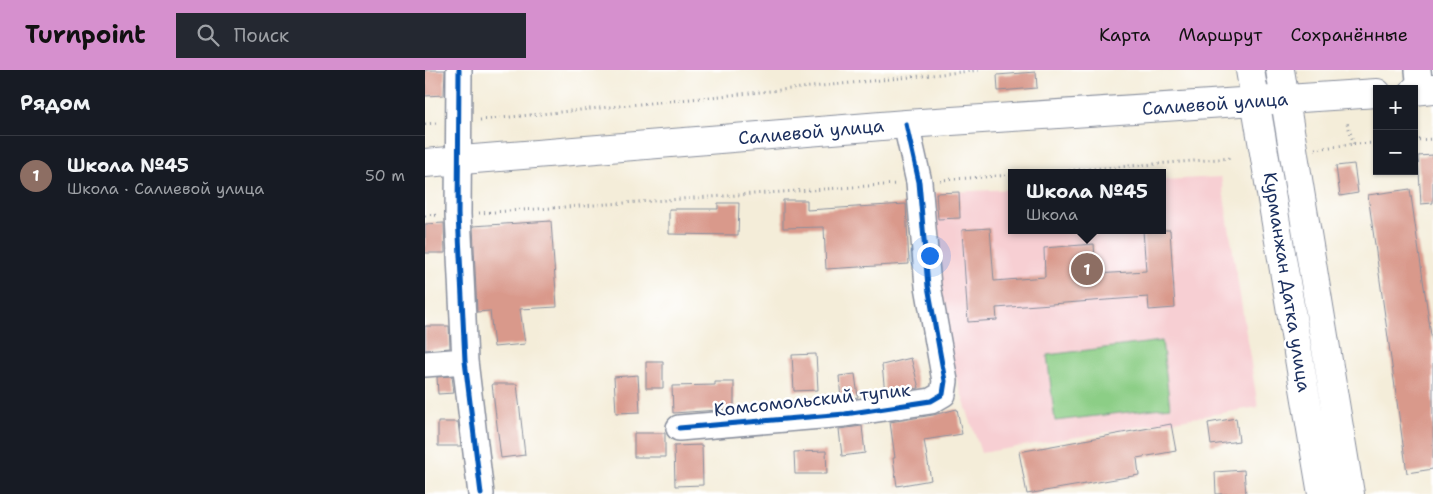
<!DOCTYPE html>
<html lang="ru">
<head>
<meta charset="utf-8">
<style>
  :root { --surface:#171b24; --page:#242831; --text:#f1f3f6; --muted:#9ea1a6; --line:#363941; --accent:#d690ce }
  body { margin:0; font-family:"Shantell Sans",sans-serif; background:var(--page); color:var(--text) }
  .controls { position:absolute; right:15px; top:15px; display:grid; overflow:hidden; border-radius:0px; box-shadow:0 1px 4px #0004 }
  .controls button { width:45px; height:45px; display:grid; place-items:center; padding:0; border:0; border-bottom:1px solid var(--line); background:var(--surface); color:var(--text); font:25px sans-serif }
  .you { position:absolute; left:504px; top:185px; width:18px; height:18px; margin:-12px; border:4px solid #fff; border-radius:50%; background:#1a73e8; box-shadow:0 0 0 8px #1a73e833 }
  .badge { display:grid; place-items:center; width:32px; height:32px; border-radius:50%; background:var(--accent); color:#fff; font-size:16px; font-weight:700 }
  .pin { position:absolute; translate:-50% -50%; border:2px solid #fff; box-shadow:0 1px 5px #0006 }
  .popup { position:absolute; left:583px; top:99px; width:158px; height:65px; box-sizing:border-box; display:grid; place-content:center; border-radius:0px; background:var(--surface); filter:drop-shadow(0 1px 4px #0005); font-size:16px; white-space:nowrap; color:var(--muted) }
  .popup b { font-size:19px; color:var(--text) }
  .popup::after { content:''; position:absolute; left:50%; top:100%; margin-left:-10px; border:10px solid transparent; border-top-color:var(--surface) }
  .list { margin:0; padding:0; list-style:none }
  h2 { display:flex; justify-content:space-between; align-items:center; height:65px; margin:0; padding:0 20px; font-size:21px }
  h2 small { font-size:16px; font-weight:400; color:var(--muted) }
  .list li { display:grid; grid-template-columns:32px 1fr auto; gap:15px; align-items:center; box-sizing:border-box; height:80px; padding:0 20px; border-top:1px solid var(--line) }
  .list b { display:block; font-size:19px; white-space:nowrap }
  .list p { margin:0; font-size:16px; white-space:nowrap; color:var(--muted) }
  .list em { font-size:16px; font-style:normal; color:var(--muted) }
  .icon { flex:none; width:28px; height:28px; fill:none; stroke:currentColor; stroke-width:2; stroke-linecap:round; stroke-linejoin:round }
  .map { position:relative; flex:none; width:1008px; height:424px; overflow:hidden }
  header { display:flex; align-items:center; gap:30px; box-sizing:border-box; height:70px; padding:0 25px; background:var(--accent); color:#111 }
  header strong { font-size:24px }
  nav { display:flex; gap:28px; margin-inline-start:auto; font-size:18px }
  .search { width:350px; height:45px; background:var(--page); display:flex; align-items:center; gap:12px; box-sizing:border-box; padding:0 18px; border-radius:0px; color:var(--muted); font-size:19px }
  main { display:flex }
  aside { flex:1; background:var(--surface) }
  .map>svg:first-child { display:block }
  .built { fill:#f7cfd3 }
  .green { fill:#8cce86; stroke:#547e72 }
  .building { fill:#d9998b }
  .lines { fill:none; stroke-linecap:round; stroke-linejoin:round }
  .minor-casing { stroke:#888e9c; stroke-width:28 }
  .major-casing { stroke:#888e9c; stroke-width:30 }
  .path { stroke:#888e9c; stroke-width:3; stroke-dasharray:1 4; stroke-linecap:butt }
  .minor { stroke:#fff; stroke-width:25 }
  .major { stroke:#fff; stroke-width:28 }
  .cycleway-casing { stroke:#fff; stroke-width:8 }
  .cycleway { stroke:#0057b8; stroke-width:5 }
  .labels { text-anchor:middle; stroke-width:5; stroke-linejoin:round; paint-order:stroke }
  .street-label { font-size:18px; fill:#1b2f5e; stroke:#fff }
</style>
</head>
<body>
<header>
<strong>Turnpoint</strong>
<div class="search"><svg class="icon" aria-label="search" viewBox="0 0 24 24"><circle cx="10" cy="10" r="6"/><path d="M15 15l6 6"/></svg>Поиск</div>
<nav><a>Карта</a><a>Маршрут</a><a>Сохранённые</a></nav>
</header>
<main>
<aside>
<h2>Рядом<small></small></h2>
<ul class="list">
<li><span class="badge" style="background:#8d6e63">1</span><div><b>Школа №45</b><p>Школа · Салиевой улица</p></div><em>50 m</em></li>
</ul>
</aside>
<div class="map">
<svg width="1008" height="424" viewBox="0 0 1008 424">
  <rect width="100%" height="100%" fill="#fff"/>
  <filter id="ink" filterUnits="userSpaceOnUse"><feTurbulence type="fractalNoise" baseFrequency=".02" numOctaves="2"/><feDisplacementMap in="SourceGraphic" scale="10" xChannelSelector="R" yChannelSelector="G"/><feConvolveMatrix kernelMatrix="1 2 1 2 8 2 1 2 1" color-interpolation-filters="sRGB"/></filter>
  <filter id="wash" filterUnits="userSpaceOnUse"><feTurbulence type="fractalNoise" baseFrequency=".0096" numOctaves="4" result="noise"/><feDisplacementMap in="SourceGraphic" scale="20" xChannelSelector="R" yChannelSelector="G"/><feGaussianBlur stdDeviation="1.12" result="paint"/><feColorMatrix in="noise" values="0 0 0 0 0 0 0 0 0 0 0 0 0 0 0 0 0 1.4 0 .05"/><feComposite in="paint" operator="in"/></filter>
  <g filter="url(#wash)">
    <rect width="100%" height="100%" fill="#f4edd9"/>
    <path class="built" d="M796 107 833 337 556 383 520 274 506 123 587 119V160H737V110Z"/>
    <path class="green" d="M737 271 745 337 630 351 622 285Z"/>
    <g id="blocks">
      <path class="building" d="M0 0H20L19 25 0 26Z
        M611 2 612 18 573 21 572 5Z
        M1008 85V133L996 134 993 86Z
        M929 94 933 123 915 126 911 96Z
        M985 119 1008 279V399L982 403 943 125Z
        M534 122 535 148 513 149 511 123Z
        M358 130H382V140L481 134 484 194 401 199 399 157 358 158Z
        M293 133H314L313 165 244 164V139H293Z
        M126 151 132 237 95 239 100 274 69 277 65 241 52 242 48 156Z
        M19 153 20 183H0V154Z
        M565 158 569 211 620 207 619 178 669 174 671 204 721 201 718 160H745L750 238 724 240 723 227 571 238 572 250 543 252 537 160Z
        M0 256H24L25 278 0 280Z
        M391 284 393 320 369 321 367 285Z
        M486 288 494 318 460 323 457 295Z
        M221 292H238V318H221Z
        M430 304 433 327 416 330 414 306Z
        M213 305 215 342 191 343 189 307Z
        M27 306 29 323 13 324 12 307Z
        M290 312H309V339L248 343 247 316 290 315Z
        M67 314H92L100 385 76 388Z
        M532 339 537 364 499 370 506 410 472 416 468 388H470L465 352 508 345Z
        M811 348 814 371 786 375 783 353Z
        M13 352H33L36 376H13Z
        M746 354 751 381 712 388 714 405 602 424 594 382Z
        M437 356 440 383 417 386 414 359Z
        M209 363H240V387H209Z
        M277 375 278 415 250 416 249 376Z
        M401 381 402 404H370L369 382Z
        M819 400 821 424H791L790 402Z"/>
    </g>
  </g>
  <g filter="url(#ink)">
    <use href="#blocks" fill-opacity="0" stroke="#888e9c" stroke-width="1"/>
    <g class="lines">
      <g class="minor-casing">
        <path id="minor" d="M34 0 33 144 40 291 56 424
          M993 0 995 20
          M0 294 40 291
          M254 358 420 344 506 331 518 324 520 311 503 216 494 112 481 54"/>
      </g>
      <g class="major-casing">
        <path id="major" d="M825 0 897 424
          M855 0 925 424
          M989 21 1008 19
          M0 93 481 54 952 23"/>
      </g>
      <path class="path" d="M55 50 556 0
        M0 54 12 53
        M989 70 1008 69
        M929 74 952 73
        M890 79 929 74 921 50
        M614 103 807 88
        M515 110 587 105
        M54 143 472 114
        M0 146 13 145"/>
      <use href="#minor" class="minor"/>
      <use href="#major" class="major"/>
      <g class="cycleway-casing">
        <path id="cycleway" d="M34 0 33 144 40 291 56 424
          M254 358 420 344 506 331 518 324 520 311 503 216 494 112 481 54"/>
      </g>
      <use href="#cycleway" class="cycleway"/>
    </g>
  </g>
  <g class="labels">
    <g class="street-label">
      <text transform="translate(790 34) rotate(-4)" y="6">Салиевой улица</text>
      <text transform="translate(386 62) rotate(-5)" y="6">Салиевой улица</text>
      <text transform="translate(862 212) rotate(81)" y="6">Курманжан Датка улица</text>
      <text transform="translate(387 330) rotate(-6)" y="6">Комсомольский тупик</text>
    </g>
  </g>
</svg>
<div class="controls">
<button>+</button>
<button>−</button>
</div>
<div class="you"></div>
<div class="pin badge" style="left:662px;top:199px;background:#8d6e63">1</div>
<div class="popup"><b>Школа №45</b>Школа</div>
</div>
</main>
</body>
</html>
